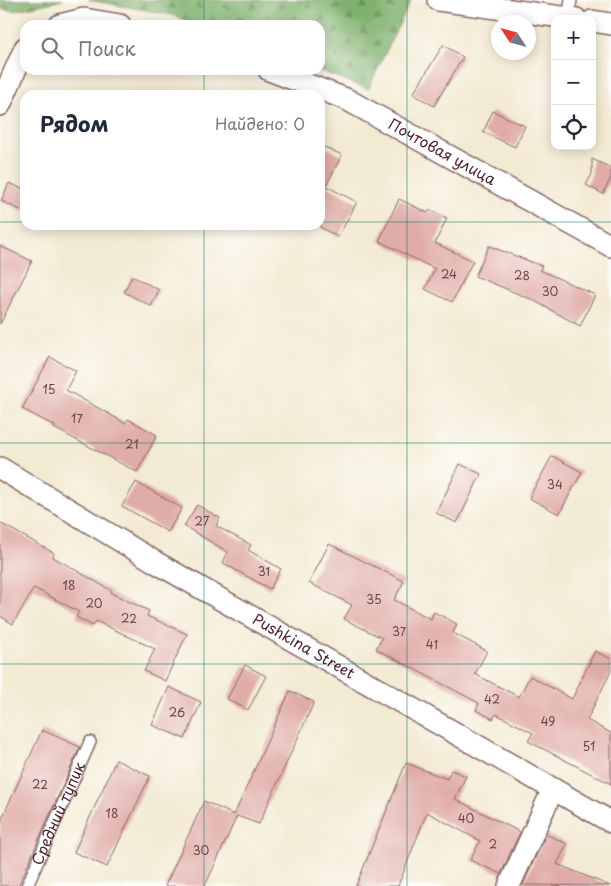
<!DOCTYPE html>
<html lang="ru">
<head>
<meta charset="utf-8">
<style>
  :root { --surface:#fff; --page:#f2f2f3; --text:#1f2937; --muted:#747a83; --line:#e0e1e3 }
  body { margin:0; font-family:"Playpen Sans",sans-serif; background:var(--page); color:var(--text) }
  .controls { position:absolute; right:15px; top:15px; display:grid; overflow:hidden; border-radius:10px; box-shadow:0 2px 12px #0003 }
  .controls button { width:45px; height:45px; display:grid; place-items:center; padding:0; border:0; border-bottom:1px solid var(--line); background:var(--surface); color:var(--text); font:25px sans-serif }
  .compass { position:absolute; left:491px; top:15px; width:45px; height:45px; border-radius:50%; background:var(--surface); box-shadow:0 2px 12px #0003; rotate:306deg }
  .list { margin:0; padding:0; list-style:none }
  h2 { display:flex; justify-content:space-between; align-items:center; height:65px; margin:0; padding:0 20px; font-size:21px }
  h2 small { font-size:16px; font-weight:400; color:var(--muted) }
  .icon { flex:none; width:28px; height:28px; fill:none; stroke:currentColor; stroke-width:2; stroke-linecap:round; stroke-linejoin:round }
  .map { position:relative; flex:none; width:611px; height:886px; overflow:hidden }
  .search { position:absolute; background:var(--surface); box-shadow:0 2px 12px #0003; left:20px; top:20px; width:305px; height:55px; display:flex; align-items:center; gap:12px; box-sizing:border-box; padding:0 18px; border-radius:15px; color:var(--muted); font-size:19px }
  .panel { position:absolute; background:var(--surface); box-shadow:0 2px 12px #0003; left:20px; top:90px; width:305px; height:140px; border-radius:15px }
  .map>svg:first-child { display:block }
  .forest { fill:url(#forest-firs); stroke:#64684c }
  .building { fill:#e0aca8 }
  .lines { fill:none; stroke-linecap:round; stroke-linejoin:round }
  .lane-casing { stroke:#856666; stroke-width:14 }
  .street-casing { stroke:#856666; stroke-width:24 }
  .lane { stroke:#fff; stroke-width:11 }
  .street { stroke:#fff; stroke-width:21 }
  .grid { fill:none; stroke:#0f766e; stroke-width:1; stroke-opacity:0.55 }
  .labels { text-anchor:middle; stroke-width:4; stroke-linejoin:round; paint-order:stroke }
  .number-label { font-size:12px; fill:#70424a }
  .street-label { font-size:15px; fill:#4a1f2b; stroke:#fdfcf7 }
</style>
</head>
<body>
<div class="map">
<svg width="611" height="886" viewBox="0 0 611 886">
  <defs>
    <pattern id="forest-firs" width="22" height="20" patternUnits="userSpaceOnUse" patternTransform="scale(1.25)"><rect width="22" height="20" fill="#7fb26e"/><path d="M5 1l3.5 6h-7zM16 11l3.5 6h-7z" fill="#6a905b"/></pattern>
  </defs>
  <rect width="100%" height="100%" fill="#fdfcf7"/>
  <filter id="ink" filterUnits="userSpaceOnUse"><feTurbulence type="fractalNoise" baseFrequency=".02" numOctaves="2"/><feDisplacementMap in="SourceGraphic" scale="10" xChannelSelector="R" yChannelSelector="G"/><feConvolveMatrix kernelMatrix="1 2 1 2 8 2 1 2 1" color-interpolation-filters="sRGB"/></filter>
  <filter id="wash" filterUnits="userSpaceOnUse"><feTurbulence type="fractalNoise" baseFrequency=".0096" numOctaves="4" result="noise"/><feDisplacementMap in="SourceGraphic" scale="20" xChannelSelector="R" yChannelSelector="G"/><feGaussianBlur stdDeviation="1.12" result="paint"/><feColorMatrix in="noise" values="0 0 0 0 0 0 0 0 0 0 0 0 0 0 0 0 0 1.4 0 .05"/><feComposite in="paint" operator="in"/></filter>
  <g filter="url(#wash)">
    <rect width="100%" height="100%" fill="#f3ead3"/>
    <path class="forest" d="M0 0H63L13 11 0 9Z
      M89 0H411L368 89 318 70 320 25H199L172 15Z"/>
    <g id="blocks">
      <path class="building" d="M443 45 463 57 434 106 413 94Z
        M493 111 525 126 515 147 483 132Z
        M320 145 342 155 326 186 357 202 338 237 320 227Z
        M592 159 611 168V178L603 194 586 185 592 174Z
        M9 183 25 190V212L1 201Z
        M399 199 428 213 430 210 447 218 435 243 473 261 452 302 425 289 435 269 379 241Z
        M0 246 32 261 0 324Z
        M489 246 542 266 540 270 595 295 580 326 533 300 475 276Z
        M132 276 159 290 151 306 124 292Z
        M50 357 76 371 66 390 125 423 128 419 157 435 137 472 54 428 55 426 22 409Z
        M552 456 582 472 559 514 529 498Z
        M460 464 481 474 457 523 436 513Z
        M136 482 182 508 168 532 122 506Z
        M197 505 220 518 216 526 251 545 248 550 281 569 270 589 223 563 228 552 184 526Z
        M0 523 54 553 53 557 112 591 111 593 149 611 147 616 187 634 165 681 144 671 155 649 96 621 93 626 76 617 79 612 34 588 13 624 0 616Z
        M329 544 404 581 394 600 431 619 434 612 457 624 453 633 487 651 475 674 519 697 530 676 572 699 595 651 611 659V671L587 720 611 733V784L528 741 533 733 496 714 493 719 476 710 479 703 376 649 382 638 344 619 352 605 309 583Z
        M245 665 266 676 248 710 227 699Z
        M169 687 201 702 185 739 152 725Z
        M290 691 314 702 259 824 237 816 205 886H165L204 801 234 815Z
        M42 730 80 747 18 886H0V823Z
        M116 760 150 776 107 867 74 852Z
        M406 763 447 779 451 770 466 776 455 799 520 832 501 874 470 860 480 841 427 812 398 886H356Z
        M546 834 567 844 557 864 610 886 523 885Z"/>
    </g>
  </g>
  <g filter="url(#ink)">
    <use href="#blocks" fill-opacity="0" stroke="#856666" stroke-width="1"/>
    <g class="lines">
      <g class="lane-casing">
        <g id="lane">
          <path d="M568 18 571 0"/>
          <path id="s1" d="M27 886 90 742"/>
        </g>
      </g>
      <g class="street-casing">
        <g id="street">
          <path d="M438 0 576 19"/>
          <path d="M592 21 611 24"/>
          <path d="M60 25 84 19 120 25"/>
          <path id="s2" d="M269 70 346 99 611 246"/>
          <path d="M0 105 25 48"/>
          <path id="s3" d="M0 468 157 563 611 822"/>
          <path d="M509 886 553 789"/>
        </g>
      </g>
      <use href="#lane" class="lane"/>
      <use href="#street" class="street"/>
    </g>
  </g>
  <path class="grid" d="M204 0V25M407 0V886M204 70V95M0 222H25M320 222H611M204 225V886M0 443H611M0 664H611"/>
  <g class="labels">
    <g class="number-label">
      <text x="449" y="279">24</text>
      <text x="522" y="280">28</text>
      <text x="550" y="296">30</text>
      <text x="49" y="394">15</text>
      <text x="77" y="423">17</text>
      <text x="132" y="449">21</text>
      <text x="555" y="489">34</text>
      <text x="202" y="526">27</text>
      <text x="264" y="576">31</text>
      <text x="69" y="590">18</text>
      <text x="374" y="604">35</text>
      <text x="94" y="608">20</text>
      <text x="129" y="623">22</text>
      <text x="399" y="636">37</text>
      <text x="432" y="649">41</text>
      <text x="492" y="704">42</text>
      <text x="177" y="717">26</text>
      <text x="548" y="726">49</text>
      <text x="589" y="751">51</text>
      <text x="40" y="789">22</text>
      <text x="112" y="818">18</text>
      <text x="466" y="823">40</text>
      <text x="493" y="849">2</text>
      <text x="201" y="855">30</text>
    </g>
    <g class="street-label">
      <text dy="5" stroke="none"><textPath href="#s2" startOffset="192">Почтовая улица</textPath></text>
      <text dy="5" stroke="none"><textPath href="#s3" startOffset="352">Pushkina Street</textPath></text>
      <text dy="5" stroke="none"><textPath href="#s1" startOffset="79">Средний тупик</textPath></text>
    </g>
  </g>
</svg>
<div class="controls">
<button>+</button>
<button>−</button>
<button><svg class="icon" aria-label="locate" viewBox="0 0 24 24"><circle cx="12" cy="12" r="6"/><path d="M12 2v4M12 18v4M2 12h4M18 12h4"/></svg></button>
</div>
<svg class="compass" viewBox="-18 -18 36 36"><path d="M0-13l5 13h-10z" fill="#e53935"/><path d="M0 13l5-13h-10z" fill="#747a83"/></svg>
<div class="search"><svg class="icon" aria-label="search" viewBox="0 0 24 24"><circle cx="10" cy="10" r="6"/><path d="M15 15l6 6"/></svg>Поиск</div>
<section class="panel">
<h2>Рядом<small>Найдено: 0</small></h2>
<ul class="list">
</ul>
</section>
</div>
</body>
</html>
